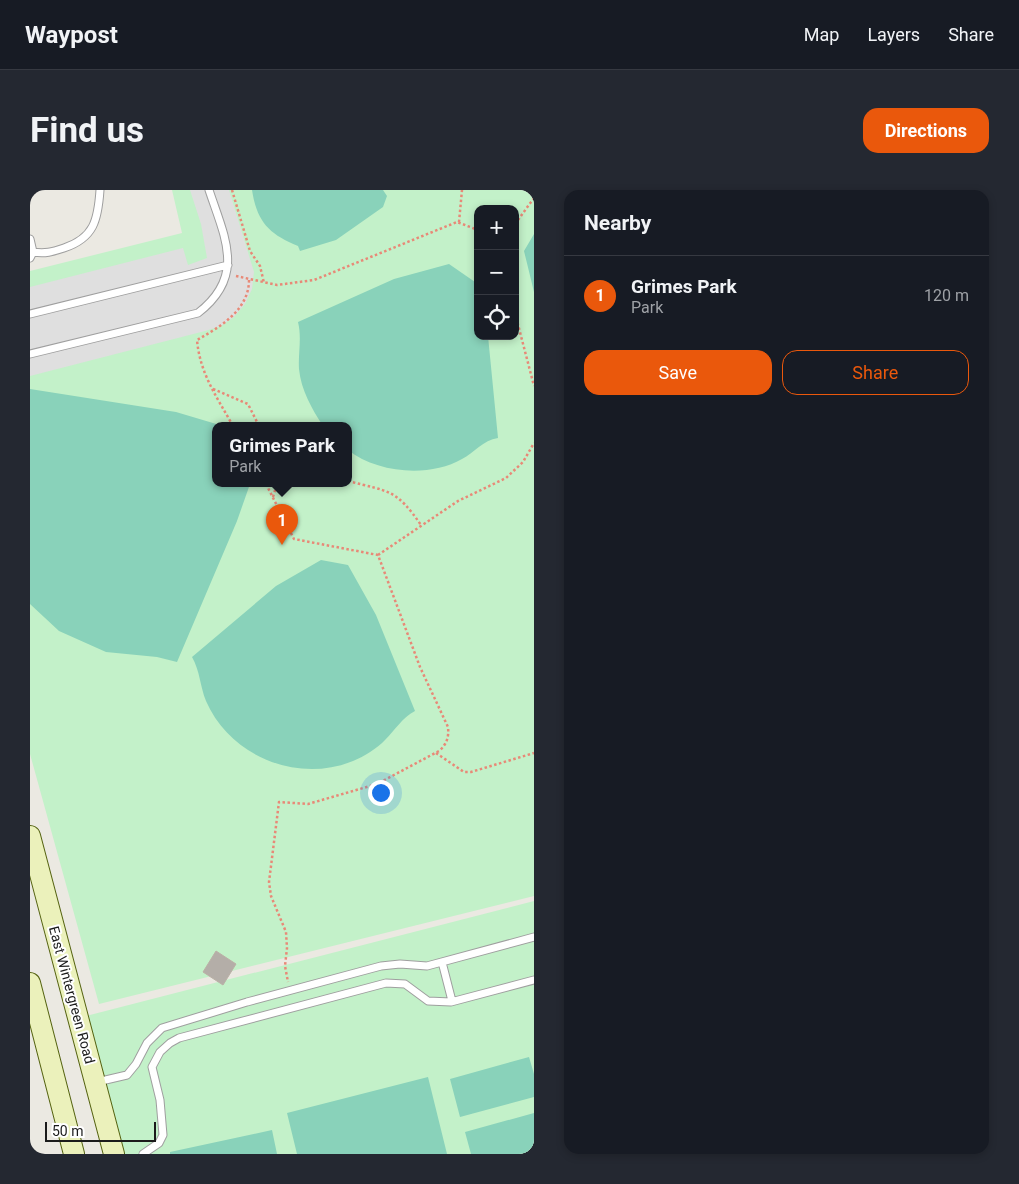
<!DOCTYPE html>
<html lang="en">
<head>
<meta charset="utf-8">
<style>
  :root { --surface:#171b24; --page:#242831; --text:#f1f3f6; --muted:#9ea1a6; --line:#363941; --accent:#ea580c }
  body { margin:0; font-family:Roboto,sans-serif; background:var(--page); color:var(--text) }
  .controls { position:absolute; right:15px; top:15px; display:grid; overflow:hidden; border-radius:10px; box-shadow:0 2px 8px #0003 }
  .controls button { width:45px; height:45px; display:grid; place-items:center; padding:0; border:0; border-bottom:1px solid var(--line); background:var(--surface); color:var(--text); font:25px sans-serif }
  .scale { position:absolute; left:15px; bottom:12px; width:111px; box-sizing:border-box; padding-left:5px; border:2px solid #1b1b1b; border-top:0; font-size:14px; line-height:18px; white-space:nowrap; color:#1b1b1b; -webkit-text-stroke:4px #fff; paint-order:stroke }
  .you { position:absolute; left:350px; top:602px; width:18px; height:18px; margin:-12px; border:4px solid #fff; border-radius:50%; background:#1a73e8; box-shadow:0 0 0 8px #1a73e833 }
  .badge { display:grid; place-items:center; width:32px; height:32px; border-radius:50%; background:var(--accent); color:#fff; font-size:16px; font-weight:700 }
  .pin { position:absolute; translate:-50% -41px; filter:drop-shadow(0 1px 2px #0008) }
  .pin::after { content:''; position:absolute; top:26px; width:18px; height:15px; background:inherit; clip-path:polygon(0 0,100% 0,50% 100%) }
  .popup { position:absolute; left:182px; top:232px; width:140px; height:65px; box-sizing:border-box; display:grid; place-content:center; border-radius:10px; background:var(--surface); filter:drop-shadow(0 1px 4px #0005); font-size:16px; white-space:nowrap; color:var(--muted) }
  .popup b { font-size:19px; color:var(--text) }
  .popup::after { content:''; position:absolute; left:50%; top:100%; margin-left:-10px; border:10px solid transparent; border-top-color:var(--surface) }
  .list { margin:0; padding:0; list-style:none }
  h2 { display:flex; justify-content:space-between; align-items:center; height:65px; margin:0; padding:0 20px; font-size:21px }
  h2 small { font-size:16px; font-weight:400; color:var(--muted) }
  .list li { display:grid; grid-template-columns:32px 1fr auto; gap:15px; align-items:center; box-sizing:border-box; height:80px; padding:0 20px; border-top:1px solid var(--line) }
  .list b { display:block; font-size:19px; white-space:nowrap }
  .list p { margin:0; font-size:16px; white-space:nowrap; color:var(--muted) }
  .list em { font-size:16px; font-style:normal; color:var(--muted) }
  .actions { display:flex; gap:10px; padding:15px 20px }
  .actions a { flex:1; padding:11px 0; border:1px solid var(--accent); border-radius:15px; text-align:center; font-size:18px; color:var(--accent) }
  .actions .main { background:var(--accent); color:#fff }
  .icon { flex:none; width:28px; height:28px; fill:none; stroke:currentColor; stroke-width:2; stroke-linecap:round; stroke-linejoin:round }
  .map { position:relative; flex:none; width:504px; height:964px; overflow:hidden; border-radius:15px }
  header { display:flex; align-items:center; gap:30px; box-sizing:border-box; height:70px; padding:0 25px; background:var(--surface); border-bottom:1px solid var(--line) }
  header strong { font-size:24px }
  nav { display:flex; gap:28px; margin-inline-start:auto; font-size:18px }
  .intro { display:flex; align-items:center; justify-content:space-between; box-sizing:border-box; height:120px; padding:0 30px }
  h1 { margin:0; font-size:35px }
  .button { padding:12px 22px; border-radius:15px; background:var(--accent); color:#fff; font-size:18px; font-weight:700 }
  main { display:flex; gap:30px; padding:0 30px }
  aside { flex:1; background:var(--surface); border-radius:15px; box-shadow:0 2px 8px #0003 }
  .map>svg:first-child { display:block }
  .park { fill:#c3f1c9; fill-rule:evenodd }
  .pitch { fill:#89d2ba }
  .parking { fill:#dfdfdf }
  .building { fill:#b4aea8; stroke:#bbb1a6 }
  .lines { fill:none; stroke-linecap:round; stroke-linejoin:round }
  .service-casing { stroke:#9f9f9f; stroke-width:9 }
  .secondary-casing { stroke:#556311; stroke-width:22 }
  .path { stroke:#e88977; stroke-width:2.5; stroke-dasharray:2.5 2.5; stroke-linecap:butt }
  .service { stroke:#fff; stroke-width:7 }
  .secondary { stroke:#ebf1bb; stroke-width:20 }
  .labels { text-anchor:middle; stroke-width:4; stroke-linejoin:round; paint-order:stroke }
  .street-label { font-size:14px; fill:#1b1b1b; stroke:#fff }
</style>
</head>
<body>
<header>
<strong>Waypost</strong>
<nav><a>Map</a><a>Layers</a><a>Share</a></nav>
</header>
<div class="intro"><h1>Find us</h1><a class="button">Directions</a></div>
<main>
<div class="map">
<svg width="504" height="964" viewBox="0 0 504 964">
  <rect width="100%" height="100%" fill="#ebe9e2"/>
  <path class="park" d="M142 0H504V706L69 814 0 564V81L152 43ZM448 19H485V146H448ZM186 236H318V294H186Z
    M504 711V964H92L56 826Z"/>
  <path class="pitch" d="M222 0H353L357 6 353 17 306 50 270 61 268 56C239 44 227 32 222 0Z
    M504 44V102L494 61Z
    M419 74 445 92 448 104V146H458L468 248C453 250 444 263 432 269 399 288 347 283 318 260V236H293C282 219 271 200 269 179 268 163 272 148 268 132L364 89Z
    M0 199 146 222 193 236H186V294H220L207 331 147 472 127 467 76 462 29 441 0 414Z
    M291 370 318 375 346 425 385 521C372 528 365 540 355 550 348 558 333 567 323 571 267 594 200 566 176 511 170 496 170 481 162 467L246 396Z
    M499 867 504 884V907L430 927 420 889Z
    M398 887 417 964H267L257 923Z
    M504 923V964H441L435 942Z
    M242 940 247 964H140V962Z"/>
  <path class="parking" d="M160 0H199L224 82 222 99 215 114 204 127 191 136 175 141 0 186V97L153 58 158 75 177 68 171 34Z"/>
  <path class="building" d="M186 761 206 774 193 795 173 782Z"/>
  <g class="lines">
    <g class="service-casing">
      <path id="service" d="M0 49 3 62 0 68
        M3 62C15 64 22 62 34 58 64 48 68 30 70 0
        M0 124 198 75
        M0 164 168 123C216 86 195 48 179 0
        M412 772 422 811
        M67 892 97 885 106 874 117 853 132 838 217 812 351 776 370 774 397 776 504 747
        M113 964 129 953 133 945 130 910 122 877 130 862 140 853 149 848 356 793 375 794 398 811 421 812 504 790"/>
    </g>
    <g class="secondary-casing">
      <path id="secondary" d="M0 646 84 964
        M0 793 44 964"/>
    </g>
    <path class="path" d="M202 0 220 61 230 76 234 93
      M429 32 432 0
      M485 34 504 8
      M206 86 247 95 284 90 427 32 448 40
      M485 123 504 196
      M183 199 218 214 229 236
      M203 236C187 207 170 184 167 150 190 137 219 120 219 90
      M318 291C360 302 366 299 391 335
      M236 294 264 349 348 365 390 477 418 537C419 547 417 554 409 561L347 594 278 614 249 612 239 692 241 706 256 742 257 758 255 776 258 792
      M243 307 247 294
      M348 365 428 311 476 288 493 272 504 253
      M406 563 434 582H441L504 563"/>
    <use href="#service" class="service"/>
    <use href="#secondary" class="secondary"/>
  </g>
  <g class="labels">
    <g class="street-label">
      <text transform="translate(42 805) rotate(75)" y="5">East Wintergreen Road</text>
    </g>
  </g>
</svg>
<div class="controls">
<button>+</button>
<button>−</button>
<button><svg class="icon" aria-label="locate" viewBox="0 0 24 24"><circle cx="12" cy="12" r="6"/><path d="M12 2v4M12 18v4M2 12h4M18 12h4"/></svg></button>
</div>
<div class="scale">50 m</div>
<div class="you"></div>
<div class="pin badge" style="left:252px;top:355px">1</div>
<div class="popup"><b>Grimes Park</b>Park</div>
</div>
<aside>
<h2>Nearby<small></small></h2>
<ul class="list">
<li><span class="badge">1</span><div><b>Grimes Park</b><p>Park</p></div><em>120 m</em></li>
</ul>
<div class="actions"><a class="main">Save</a><a>Share</a></div>
</aside>
</main>
</body>
</html>
